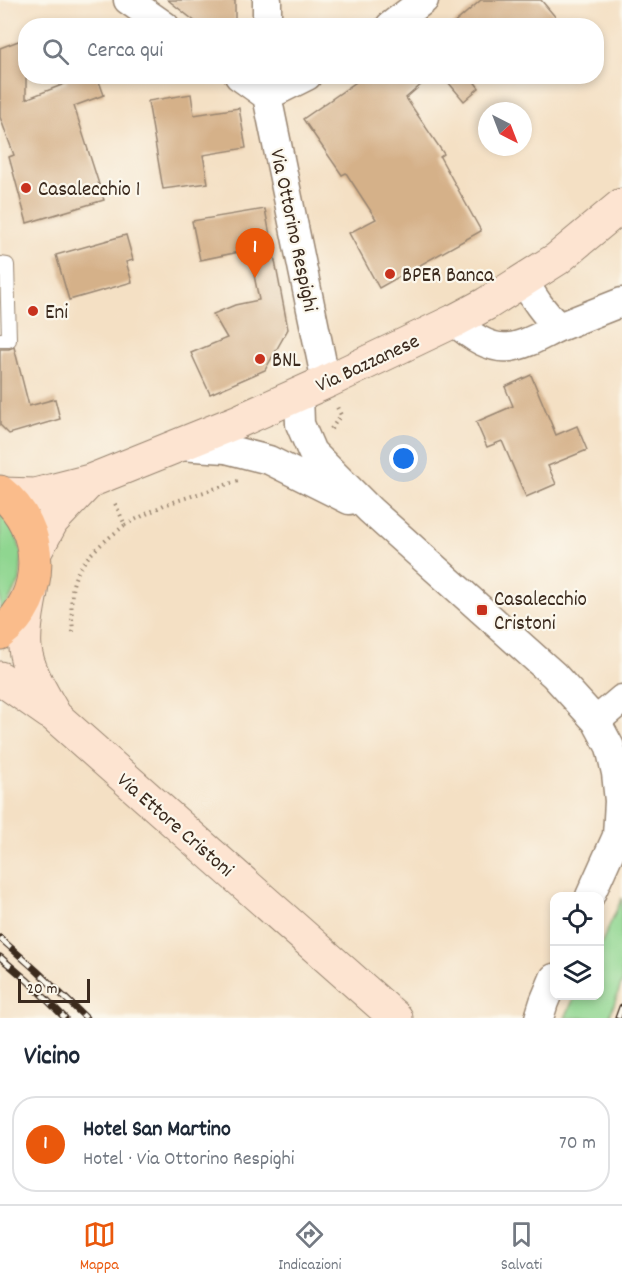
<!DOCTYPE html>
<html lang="it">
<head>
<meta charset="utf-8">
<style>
  :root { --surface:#fff; --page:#f6f6f7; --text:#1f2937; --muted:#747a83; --line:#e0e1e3; --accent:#ea580c }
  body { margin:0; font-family:Dekko,sans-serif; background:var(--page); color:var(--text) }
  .controls { position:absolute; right:18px; bottom:18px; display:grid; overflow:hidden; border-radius:12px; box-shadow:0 3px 9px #0003 }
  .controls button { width:54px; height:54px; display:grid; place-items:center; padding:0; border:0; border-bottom:2px solid var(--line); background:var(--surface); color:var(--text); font:30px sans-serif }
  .compass { position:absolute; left:478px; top:102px; width:54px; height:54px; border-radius:50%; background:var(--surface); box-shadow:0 3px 9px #0003; rotate:138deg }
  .scale { position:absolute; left:18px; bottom:15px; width:72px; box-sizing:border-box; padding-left:6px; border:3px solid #3b2a1e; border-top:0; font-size:16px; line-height:21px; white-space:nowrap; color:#3b2a1e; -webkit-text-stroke:4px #fbf7ec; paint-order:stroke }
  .you { position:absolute; left:404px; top:459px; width:21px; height:21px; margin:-15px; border:4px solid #fff; border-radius:50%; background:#1a73e8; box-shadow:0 0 0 9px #1a73e833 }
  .badge { display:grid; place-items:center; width:39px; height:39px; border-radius:50%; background:var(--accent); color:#fff; font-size:20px; font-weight:700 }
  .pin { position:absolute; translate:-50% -50px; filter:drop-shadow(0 2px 3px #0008) }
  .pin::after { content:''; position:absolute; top:32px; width:21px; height:18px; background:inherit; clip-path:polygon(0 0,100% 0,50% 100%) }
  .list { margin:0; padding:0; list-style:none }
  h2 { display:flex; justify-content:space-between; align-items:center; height:78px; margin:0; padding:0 24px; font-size:26px }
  h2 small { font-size:20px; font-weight:400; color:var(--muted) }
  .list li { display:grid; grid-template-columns:39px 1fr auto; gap:18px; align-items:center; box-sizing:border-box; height:96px; margin:0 12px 12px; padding:0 12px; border:2px solid var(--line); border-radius:24px }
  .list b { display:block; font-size:22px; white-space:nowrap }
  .list p { margin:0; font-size:20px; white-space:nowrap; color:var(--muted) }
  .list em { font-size:20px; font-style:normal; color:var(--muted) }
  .icon { flex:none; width:33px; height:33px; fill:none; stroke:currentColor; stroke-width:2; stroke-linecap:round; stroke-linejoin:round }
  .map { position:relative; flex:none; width:622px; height:1018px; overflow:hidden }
  .search { position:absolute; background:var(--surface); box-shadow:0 3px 9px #0003; left:18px; right:18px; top:18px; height:66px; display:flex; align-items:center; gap:15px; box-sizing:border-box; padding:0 21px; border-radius:24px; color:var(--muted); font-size:22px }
  .sheet { height:186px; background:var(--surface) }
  nav { display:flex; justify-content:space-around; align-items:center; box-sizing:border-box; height:84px; border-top:2px solid var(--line); background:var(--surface); font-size:16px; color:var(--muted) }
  nav a { display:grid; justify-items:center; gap:3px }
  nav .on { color:var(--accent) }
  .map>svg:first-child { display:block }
  .green { fill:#8fd690; stroke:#658057; stroke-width:1.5 }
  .building { fill:#d5b189 }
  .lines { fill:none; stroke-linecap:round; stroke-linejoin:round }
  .lane-casing { stroke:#988571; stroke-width:16 }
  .street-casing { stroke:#988571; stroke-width:31 }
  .secondary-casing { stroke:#988571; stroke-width:35 }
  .primary-casing { stroke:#988571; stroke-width:35 }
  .path { stroke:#988571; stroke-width:4; stroke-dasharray:1.5 4.5; stroke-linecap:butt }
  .lane { stroke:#fff; stroke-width:14 }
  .street { stroke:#fff; stroke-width:28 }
  .secondary { stroke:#fde4d1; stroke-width:33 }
  .primary { stroke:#fabc8b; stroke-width:33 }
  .rail-casing { stroke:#3b2a1e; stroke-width:7 }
  .rail { stroke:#fbf7ec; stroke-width:4.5; stroke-dasharray:14; stroke-linecap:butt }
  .poi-dot { fill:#c8321e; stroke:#fbf7ec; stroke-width:2 }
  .labels { text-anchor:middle; stroke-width:4.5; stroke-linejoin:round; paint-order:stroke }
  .poi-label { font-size:21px; fill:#3b2a1e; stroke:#fbf7ec; text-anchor:start }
  .street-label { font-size:21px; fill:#3b2a1e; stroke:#fbf7ec }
</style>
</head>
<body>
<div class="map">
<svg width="622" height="1018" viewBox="0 0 622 1018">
  <rect width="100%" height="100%" fill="#fbf7ec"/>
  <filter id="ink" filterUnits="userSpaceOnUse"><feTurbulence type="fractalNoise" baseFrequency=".0167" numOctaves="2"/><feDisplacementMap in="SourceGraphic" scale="12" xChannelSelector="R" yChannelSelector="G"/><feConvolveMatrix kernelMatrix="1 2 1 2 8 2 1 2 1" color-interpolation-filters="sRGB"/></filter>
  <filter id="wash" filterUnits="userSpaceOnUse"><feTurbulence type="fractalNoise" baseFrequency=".008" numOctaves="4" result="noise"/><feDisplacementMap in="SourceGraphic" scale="24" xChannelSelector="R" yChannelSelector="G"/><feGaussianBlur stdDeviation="1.35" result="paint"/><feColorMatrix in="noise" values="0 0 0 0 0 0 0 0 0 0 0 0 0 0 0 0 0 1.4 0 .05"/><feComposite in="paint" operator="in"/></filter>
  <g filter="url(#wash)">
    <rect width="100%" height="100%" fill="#f4e0c4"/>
    <path class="green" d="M0 509 15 530 22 555 20 581 0 617Z
      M622 898V982L609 1018H565L575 996H600V946Z"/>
    <g id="blocks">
      <path class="building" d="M168 0H235V26H201Z
        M481 0H541L563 26H451Z
        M21 40 26 52V99L67 83 65 76H97L104 95 74 106 104 200 27 223 9 157 14 155 0 117V48Z
        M365 76H431L406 98 444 154 440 157 481 231 379 288 349 233 376 219 346 173 342 175 303 119Z
        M443 76H470L479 88 464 101Z
        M191 94 194 115 239 108 246 148 203 155 208 183 163 189 148 101Z
        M265 209 288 329 265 370 210 394 191 353 227 338 213 314 235 305 259 300 249 250 200 260 192 221Z
        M126 235 133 260 126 262 132 282 69 300 56 255Z
        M14 347 29 406 55 399 60 419 9 434 0 425V349H9Z
        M531 375 556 435 577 426 587 450 548 466 556 484 526 497 502 441 487 447 476 422 513 406 505 387Z"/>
    </g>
  </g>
  <g filter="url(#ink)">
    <use href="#blocks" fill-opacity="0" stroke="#988571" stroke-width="1.5"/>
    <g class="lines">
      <g class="lane-casing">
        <path id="lane" d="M0 264 7 265 9 340H0"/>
      </g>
      <g class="street-casing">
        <path id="street" d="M128 0 165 26
          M267 0V26
          M390 26 424 0
          M239 76 267 96
          M267 76V96L326 382
          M267 96 307 76
          M454 321C468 334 489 350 510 347 527 345 543 334 559 327 543 313 534 298 523 280
          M559 327 622 302
          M299 394 300 424 312 452 370 510 554 675 596 721 610 747 616 773 619 801 617 836 590 896
          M179 446 226 449 269 460 349 500
          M596 721 622 699
          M539 1018 544 1002 554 978"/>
      </g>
      <g class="secondary-casing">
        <path id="secondary" d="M2 494 35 495 90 481 239 421 326 382 454 321 486 304 557 259 622 205
          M35 552 52 521 90 481
          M31 592C28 610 23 630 25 648 27 670 44 696 55 716L396 1018
          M0 678 50 713"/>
      </g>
      <g class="primary-casing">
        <path id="primary" d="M0 492C46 528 47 597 0 633"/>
      </g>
      <path class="path" d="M331 429 341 415 337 407
        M125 525 164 505 241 480
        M73 632C72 617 70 601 73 585 79 559 105 541 125 525L114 501H115"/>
      <use href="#lane" class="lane"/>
      <use href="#street" class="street"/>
      <use href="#secondary" class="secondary"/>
      <use href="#primary" class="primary"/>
      <g class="rail-casing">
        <path id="rail" d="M0 938 37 971 86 1018
          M0 957 28 981 65 1018
          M618 1018 622 1007"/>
      </g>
      <use href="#rail" class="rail"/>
    </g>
  </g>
  <g class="poi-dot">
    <circle cx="26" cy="188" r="6"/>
    <circle cx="390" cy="274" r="6"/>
    <circle cx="33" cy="311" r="6"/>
    <circle cx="260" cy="359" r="6"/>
    <rect x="476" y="604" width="12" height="12" rx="3"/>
  </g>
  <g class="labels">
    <g class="poi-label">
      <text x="38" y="195">Casalecchio 1</text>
      <text x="402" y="281">BPER Banca</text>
      <text x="45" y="318">Eni</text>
      <text x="272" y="366">BNL</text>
      <text x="494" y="605">Casalecchio<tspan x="494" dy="24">Cristoni</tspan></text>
    </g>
    <g class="street-label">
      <text transform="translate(295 230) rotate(78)" y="7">Via Ottorino Respighi</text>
      <text transform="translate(367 362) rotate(-25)" y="7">Via Bazzanese</text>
      <text transform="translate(176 824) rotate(41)" y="7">Via Ettore Cristoni</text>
    </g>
  </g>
</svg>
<div class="controls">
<button><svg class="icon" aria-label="locate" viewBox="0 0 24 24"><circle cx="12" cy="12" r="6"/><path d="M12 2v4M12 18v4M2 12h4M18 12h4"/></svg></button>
<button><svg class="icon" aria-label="layers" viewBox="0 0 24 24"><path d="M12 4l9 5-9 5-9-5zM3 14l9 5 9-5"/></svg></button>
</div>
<svg class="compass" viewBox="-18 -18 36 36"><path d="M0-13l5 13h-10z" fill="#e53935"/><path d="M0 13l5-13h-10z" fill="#747a83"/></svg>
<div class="scale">20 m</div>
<div class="you"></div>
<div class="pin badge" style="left:255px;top:278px">1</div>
<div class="search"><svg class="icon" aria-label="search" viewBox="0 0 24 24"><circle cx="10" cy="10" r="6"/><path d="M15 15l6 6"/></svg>Cerca qui</div>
</div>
<section class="sheet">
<h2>Vicino<small></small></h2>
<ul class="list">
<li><span class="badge">1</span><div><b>Hotel San Martino</b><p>Hotel · Via Ottorino Respighi</p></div><em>70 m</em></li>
</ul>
</section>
<nav>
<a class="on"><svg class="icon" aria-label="map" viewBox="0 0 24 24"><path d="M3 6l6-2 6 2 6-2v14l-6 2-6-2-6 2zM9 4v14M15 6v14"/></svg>Mappa</a>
<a><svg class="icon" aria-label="directions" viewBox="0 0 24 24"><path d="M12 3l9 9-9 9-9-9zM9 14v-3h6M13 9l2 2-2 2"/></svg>Indicazioni</a>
<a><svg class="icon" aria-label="saved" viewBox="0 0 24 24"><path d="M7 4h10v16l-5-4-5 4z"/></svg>Salvati</a>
</nav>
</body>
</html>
